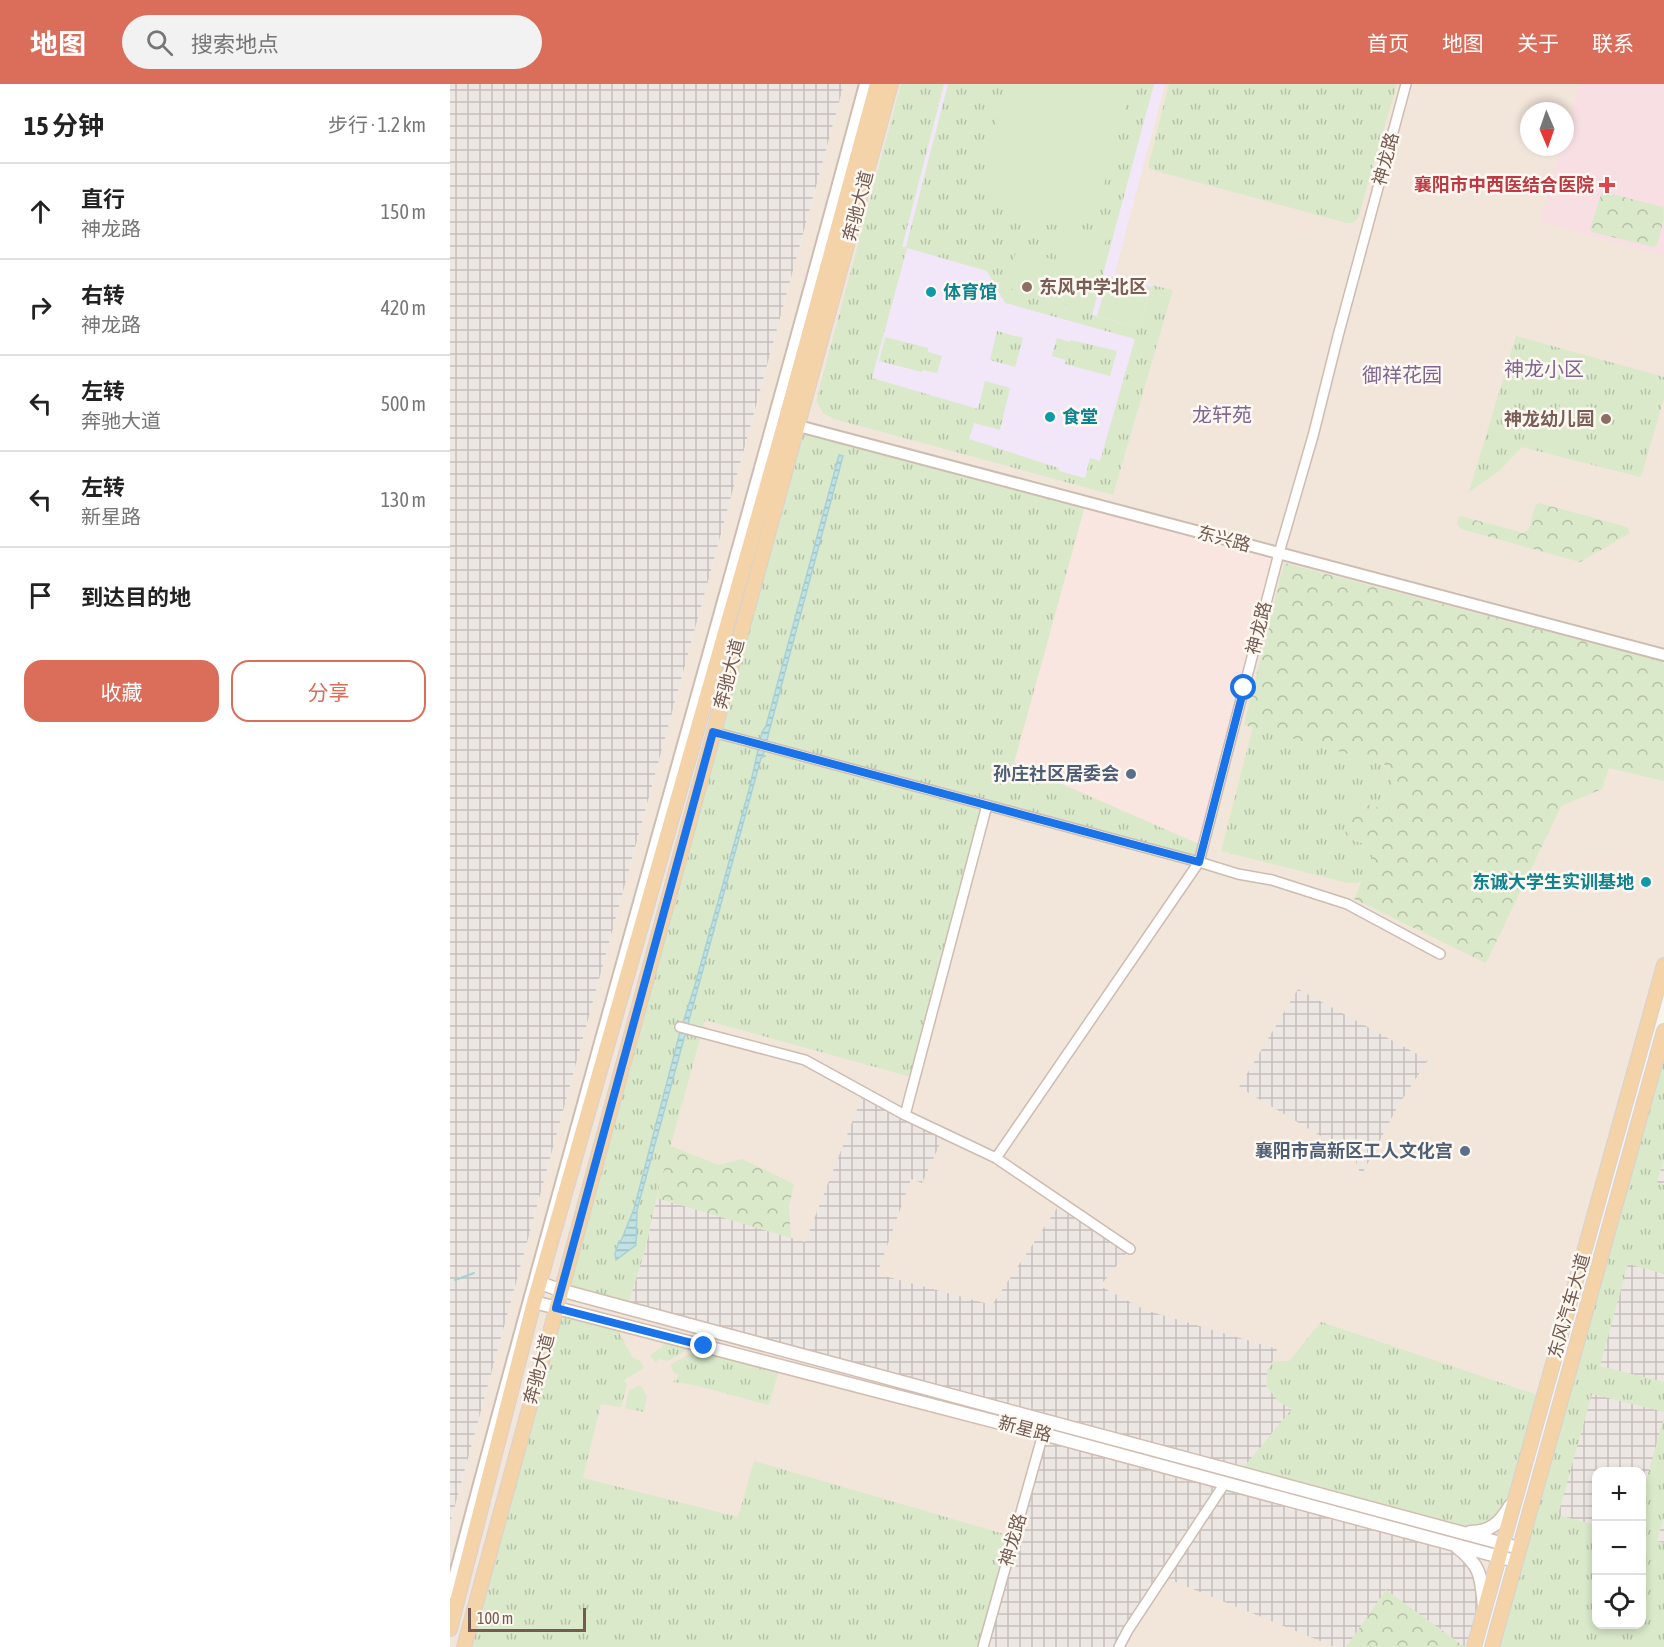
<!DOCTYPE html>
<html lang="zh">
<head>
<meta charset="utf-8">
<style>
  :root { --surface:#fff; --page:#f2f2f2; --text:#222; --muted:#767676; --line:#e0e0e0; --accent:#db6d5b }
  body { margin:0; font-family:"Asap Condensed","Noto Sans SC",sans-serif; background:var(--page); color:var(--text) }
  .controls { position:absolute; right:18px; bottom:18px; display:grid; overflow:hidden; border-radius:12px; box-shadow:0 3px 9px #0003 }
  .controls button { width:54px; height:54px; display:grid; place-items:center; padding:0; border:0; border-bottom:2px solid var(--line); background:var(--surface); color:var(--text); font:30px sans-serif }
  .compass { position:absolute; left:1070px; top:18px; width:54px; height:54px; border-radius:50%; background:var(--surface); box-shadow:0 3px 9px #0003; rotate:178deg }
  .scale { position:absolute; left:18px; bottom:15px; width:118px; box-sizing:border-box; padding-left:6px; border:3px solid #755a4f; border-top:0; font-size:16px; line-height:21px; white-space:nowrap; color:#755a4f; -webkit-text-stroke:4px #fef8f2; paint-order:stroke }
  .stop { position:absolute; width:18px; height:18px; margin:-14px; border:4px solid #1a73e8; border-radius:50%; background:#fff }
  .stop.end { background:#1a73e8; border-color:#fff; box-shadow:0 2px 6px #0008 }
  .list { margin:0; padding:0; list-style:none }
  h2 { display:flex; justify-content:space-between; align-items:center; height:78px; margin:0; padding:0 24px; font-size:26px }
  h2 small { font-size:20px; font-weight:400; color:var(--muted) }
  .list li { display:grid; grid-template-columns:39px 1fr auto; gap:18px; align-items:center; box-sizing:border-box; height:96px; padding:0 24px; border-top:2px solid var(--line) }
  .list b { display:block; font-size:22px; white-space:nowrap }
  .list p { margin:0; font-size:20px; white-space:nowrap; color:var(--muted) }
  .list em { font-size:20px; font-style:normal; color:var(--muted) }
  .actions { display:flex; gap:12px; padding:18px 24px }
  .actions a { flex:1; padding:14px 0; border:2px solid var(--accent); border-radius:18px; text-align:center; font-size:21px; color:var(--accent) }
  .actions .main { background:var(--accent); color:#fff }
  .icon { flex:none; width:33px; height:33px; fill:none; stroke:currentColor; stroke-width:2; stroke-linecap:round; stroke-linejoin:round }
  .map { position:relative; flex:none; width:1214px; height:1563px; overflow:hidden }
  header { display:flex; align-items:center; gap:36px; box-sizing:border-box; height:84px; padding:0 30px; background:var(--accent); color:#fff }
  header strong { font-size:28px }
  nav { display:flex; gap:33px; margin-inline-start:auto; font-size:21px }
  .search { width:420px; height:54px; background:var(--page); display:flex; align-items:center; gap:15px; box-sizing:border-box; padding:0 21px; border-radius:33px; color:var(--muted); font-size:22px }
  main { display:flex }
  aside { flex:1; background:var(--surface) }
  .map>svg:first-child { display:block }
  .residential { fill:#f2e5da; fill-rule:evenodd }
  .commercial { fill:#fae6e0 }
  .industrial { fill:url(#industrial-grid); fill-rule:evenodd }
  .education { fill:#f1e7f8 }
  .medical { fill:#f8dfe4 }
  .grass { fill:url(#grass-tufts); fill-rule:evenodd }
  .forest { fill:url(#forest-crowns) }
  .pitch { fill:#d9e9ca }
  .water { fill:url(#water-rules); stroke:#a7d1d5; stroke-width:1.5 }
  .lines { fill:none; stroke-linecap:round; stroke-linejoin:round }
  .stream { stroke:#a7d1d5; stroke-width:2 }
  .minor-casing { stroke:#cdbcb1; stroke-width:12 }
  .tertiary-casing { stroke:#cdbcb1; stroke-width:14 }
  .secondary-casing { stroke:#d2bdb1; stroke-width:15 }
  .primary-casing { stroke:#d8d1ce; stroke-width:16 }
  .minor { stroke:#fff; stroke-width:9 }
  .tertiary { stroke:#fff; stroke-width:10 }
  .secondary { stroke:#fff; stroke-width:12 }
  .primary { stroke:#f4d3a9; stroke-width:14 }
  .route { stroke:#1a73e8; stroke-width:8 }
  .health-dot { fill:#e0444e; stroke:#fef8f2; stroke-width:2 }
  .education-dot { fill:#8d6e63; stroke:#fef8f2; stroke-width:2 }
  .culture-dot { fill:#0f9aa8; stroke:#fef8f2; stroke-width:2 }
  .service-dot { fill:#5c6f8a; stroke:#fef8f2; stroke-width:2 }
  .labels { text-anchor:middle; stroke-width:5; stroke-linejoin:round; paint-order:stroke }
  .street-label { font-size:18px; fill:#755a4f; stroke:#fef8f2 }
  .health-label { font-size:18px; font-weight:bold; fill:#be3a42; stroke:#fef8f2; text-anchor:end }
  .education-label { font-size:18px; font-weight:bold; fill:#785e54; stroke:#fef8f2; text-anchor:start }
  .culture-label { font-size:18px; font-weight:bold; fill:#0d838f; stroke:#fef8f2; text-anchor:start }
  .service-label { font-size:18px; font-weight:bold; fill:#4e5e75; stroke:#fef8f2; text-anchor:end }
  .neighbourhood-label { font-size:20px; fill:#7f6790; stroke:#fef8f2 }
</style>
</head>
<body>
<header>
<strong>地图</strong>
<div class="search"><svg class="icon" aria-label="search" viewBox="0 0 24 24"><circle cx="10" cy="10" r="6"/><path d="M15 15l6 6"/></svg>搜索地点</div>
<nav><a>首页</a><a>地图</a><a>关于</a><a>联系</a></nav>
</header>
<main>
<aside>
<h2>15 分钟<small>步行 · 1.2 km</small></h2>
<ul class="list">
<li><svg class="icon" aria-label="ahead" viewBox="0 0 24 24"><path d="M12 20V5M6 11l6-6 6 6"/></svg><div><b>直行</b><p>神龙路</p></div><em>150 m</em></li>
<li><svg class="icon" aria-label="right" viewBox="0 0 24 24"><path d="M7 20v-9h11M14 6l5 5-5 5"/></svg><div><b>右转</b><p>神龙路</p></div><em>420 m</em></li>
<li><svg class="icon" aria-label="left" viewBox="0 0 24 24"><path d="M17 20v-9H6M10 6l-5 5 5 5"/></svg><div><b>左转</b><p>奔驰大道</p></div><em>500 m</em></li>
<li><svg class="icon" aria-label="left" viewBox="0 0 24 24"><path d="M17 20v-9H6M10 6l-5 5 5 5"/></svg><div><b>左转</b><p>新星路</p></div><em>130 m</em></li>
<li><svg class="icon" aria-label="arrive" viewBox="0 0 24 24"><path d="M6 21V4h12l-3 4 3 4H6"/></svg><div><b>到达目的地</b></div></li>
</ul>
<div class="actions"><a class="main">收藏</a><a>分享</a></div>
</aside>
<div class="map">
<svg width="1214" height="1563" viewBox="0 0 1214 1563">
  <defs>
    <pattern id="industrial-grid" width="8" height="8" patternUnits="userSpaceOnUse" patternTransform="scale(1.5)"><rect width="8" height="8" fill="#ede7e3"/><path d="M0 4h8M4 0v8" fill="none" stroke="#c5beba"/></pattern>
    <pattern id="grass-tufts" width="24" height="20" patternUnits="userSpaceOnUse" patternTransform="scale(1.5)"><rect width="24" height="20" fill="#d9e9ca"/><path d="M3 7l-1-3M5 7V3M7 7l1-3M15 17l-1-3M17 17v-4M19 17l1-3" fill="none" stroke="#b5c0a6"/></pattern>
    <pattern id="forest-crowns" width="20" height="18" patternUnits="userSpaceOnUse" patternTransform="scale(1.5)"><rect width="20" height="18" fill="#d9e9ca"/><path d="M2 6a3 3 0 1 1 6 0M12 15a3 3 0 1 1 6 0" fill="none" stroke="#b5c0a6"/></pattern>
    <pattern id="water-rules" width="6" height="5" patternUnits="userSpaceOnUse" patternTransform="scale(1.5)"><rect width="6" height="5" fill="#c0e2e4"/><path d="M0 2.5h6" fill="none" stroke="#a1babb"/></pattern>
  </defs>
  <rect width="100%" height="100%" fill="#fbf4eb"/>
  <path class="residential" d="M394 0H1214V881L1024 1563H0V1440ZM1079 27H1115V63H1079Z"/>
  <path class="commercial" d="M636 418 829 469 750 760 564 679Z"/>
  <path class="industrial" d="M0 0H394L0 1440Z
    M848 905 978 976 949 1020 911 1092 904 1072 789 1003Z
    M1214 946V1563L1046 1546ZM1146 1388H1192V1540H1146Z
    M414 1008 495 1049 472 1099 461 1095 427 1190 542 1221 611 1118 680 1165 650 1202 695 1226 827 1265 823 1277 817 1287 829 1318 842 1325 789 1389 177 1224 195 1166 207 1114 355 1158Z
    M593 1350 1004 1461 1031 1492 1024 1563H1015L936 1506 896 1563H885L713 1493 669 1563H533Z"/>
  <path class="education" d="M494 0H715L665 189 723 206 663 411 406 341Z"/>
  <path class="medical" d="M1129 0H1214V172L1090 138 1111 63H1115V49Z"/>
  <path class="grass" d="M451 0H494L452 163H456L498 0H704L642 231 689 244 702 201 723 206 663 411 384 335 373 329 366 317ZM457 164 537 187 555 219 685 255 650 377 640 374 635 394 609 387V384L519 355 524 339 550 346 560 304 535 297 528 325 422 294Z
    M719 0H947L908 134 903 139H897L703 86 698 83Z
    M547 247 573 254 565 283 540 276Z
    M1066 252 1214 293V314L1191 393 1072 363 1049 387 1019 408Z
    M435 253 478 264V268L492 272 487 289 473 286 472 288 429 277Z
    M607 254 620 258 621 256 667 267 660 292 615 280 616 276 602 272Z
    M347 341 636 418 564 679 753 762 749 778 537 722 465 994 255 936 208 1107 195 1166 177 1224 110 1206Z
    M803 643 928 678C940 682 944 701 945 713 945 717 942 723 941 727L904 717 894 753 926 763 913 796 907 799H898L771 767Z
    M1214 970V1075L1207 1098 1214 1101V1190L1178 1180 1150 1282 1214 1298V1328L1142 1310 1108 1431 1146 1441V1540H1192V1411L1214 1333V1432L1207 1457 1214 1459V1563H1042Z
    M106 1224 164 1239 182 1273 190 1277 194 1284 174 1296 177 1301 171 1323 151 1320 133 1394 288 1433 304 1377 564 1453 533 1563H15Z
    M871 1238 1093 1313 1065 1413 1032 1448 789 1389 842 1325 829 1318 816 1302 817 1287 823 1277H839Z
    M217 1252 247 1260 218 1277 210 1275 205 1278 200 1271 212 1263Z
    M254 1262 330 1282 319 1321 245 1301 223 1298 229 1291 224 1289 220 1281Z
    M190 1301 197 1312 194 1328 175 1324 179 1307Z"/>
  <path class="forest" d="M1154 108 1213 123 1214 134 1207 161 1203 163 1142 148 1140 145 1151 110Z
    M1089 419 1177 443 1180 449 1130 478 1011 445 1007 440 1010 432 1074 449 1079 445 1085 422Z
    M834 479 1214 578V697L1159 684 1152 705 1111 722 1036 879 904 815 926 763 894 754 903 717 941 727C946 714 943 691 934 680L794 641Z
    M220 1062 269 1081 292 1075 344 1100 339 1122 341 1154 207 1114Z
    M936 1506 1015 1563H896Z"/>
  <path class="pitch" d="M557 0H681L646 131 630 127C625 130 620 136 615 138 576 151 533 116 537 76 539 54 551 23 557 0Z
    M615 140 657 152 635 226 556 203 567 165 605 176Z
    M659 192 701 203 689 244 647 232Z
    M1115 316 1141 323 1139 328H1137L1135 337 1138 339 1136 350 1131 349 1130 353H1124L1123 360 1130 362 1129 366 1080 354Z"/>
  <path class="water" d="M389 371 393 372 320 644 313 671 315 672 311 674 187 1126 186 1161 166 1176 165 1170 169 1157H171L184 1125 230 948 245 901 300 702 312 648 316 642Z"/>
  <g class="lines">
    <path class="stream" d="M5 1196 24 1189"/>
    <g class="minor-casing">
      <path id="minor" d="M263 648 749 778 829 469 863 352 888 252 956 0
        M230 943 355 976 455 1031 537 721
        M455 1031 546 1074 680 1165
        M546 1074 749 778 788 790 822 796 897 820 990 870
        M533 1563 593 1350
        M669 1563 678 1546 775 1399"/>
    </g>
    <g class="tertiary-casing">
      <path id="tertiary" d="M341 340 1214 571
        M0 1509C133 1005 280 504 415 0"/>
    </g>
    <g class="secondary-casing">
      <path id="secondary" d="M90 1199 110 1206 1069 1464
        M84 1218 593 1350 1065 1477
        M1020 1448C1040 1448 1050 1439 1060 1422
        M1007 1463C1032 1483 1031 1493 1034 1523"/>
    </g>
    <g class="primary-casing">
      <path id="primary" d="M0 1545 84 1218 335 338 427 0
        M14 1563 441 0
        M1024 1563 1214 881
        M1042 1563 1214 947"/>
    </g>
    <use href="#minor" class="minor"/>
    <use href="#tertiary" class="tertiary"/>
    <use href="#secondary" class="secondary"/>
    <use href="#primary" class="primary"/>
  </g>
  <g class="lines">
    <path class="route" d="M254 1262 106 1224 263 648 749 778 794 604"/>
  </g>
  <path class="health-dot" d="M1154 92h6v6h6v6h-6v6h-6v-6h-6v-6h6z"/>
  <g class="education-dot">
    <circle cx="577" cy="203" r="6"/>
    <circle cx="1156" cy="335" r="6"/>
  </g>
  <g class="culture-dot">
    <circle cx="481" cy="208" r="6"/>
    <circle cx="600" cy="333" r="6"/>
    <circle cx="1196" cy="798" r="6"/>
  </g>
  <g class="service-dot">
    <circle cx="681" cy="690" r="6"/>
    <circle cx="1015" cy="1067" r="6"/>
  </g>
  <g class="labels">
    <g class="street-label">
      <text transform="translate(936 75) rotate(-75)" y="6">神龙路</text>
      <text transform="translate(408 122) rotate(-75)" y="6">奔驰大道</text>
      <text transform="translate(774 455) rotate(15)" y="6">东兴路</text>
      <text transform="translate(809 544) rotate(-76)" y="6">神龙路</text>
      <text transform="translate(279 590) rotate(-75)" y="6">奔驰大道</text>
      <text transform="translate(1119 1222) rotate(-74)" y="6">东风汽车大道</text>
      <text transform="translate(89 1285) rotate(-75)" y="6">奔驰大道</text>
      <text transform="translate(575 1345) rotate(15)" y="6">新星路</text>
      <text transform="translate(563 1456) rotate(-74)" y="6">神龙路</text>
    </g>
    <g class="health-label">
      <text x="1144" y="107">襄阳市中西医结合医院</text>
    </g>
    <g class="education-label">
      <text x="589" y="209">东风中学北区</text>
      <text x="1144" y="341" text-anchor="end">神龙幼儿园</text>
    </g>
    <g class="culture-label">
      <text x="493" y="214">体育馆</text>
      <text x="612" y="339">食堂</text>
      <text x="1184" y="804" text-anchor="end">东诚大学生实训基地</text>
    </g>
    <g class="service-label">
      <text x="669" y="696">孙庄社区居委会</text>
      <text x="1003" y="1073">襄阳市高新区工人文化宫</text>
    </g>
    <g class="neighbourhood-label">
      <text x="1094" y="292">神龙小区</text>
      <text x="952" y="298">御祥花园</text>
      <text x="772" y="338">龙轩苑</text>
    </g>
  </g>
</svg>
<div class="controls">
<button>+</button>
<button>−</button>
<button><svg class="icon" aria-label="locate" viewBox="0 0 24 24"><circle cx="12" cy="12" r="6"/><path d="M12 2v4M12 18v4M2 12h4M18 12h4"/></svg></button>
</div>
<svg class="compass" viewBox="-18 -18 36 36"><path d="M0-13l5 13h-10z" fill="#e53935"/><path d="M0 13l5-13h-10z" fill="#767676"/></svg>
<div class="scale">100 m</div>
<div class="stop" style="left:794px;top:604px"></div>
<div class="stop end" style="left:254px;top:1262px"></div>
</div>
</main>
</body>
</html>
